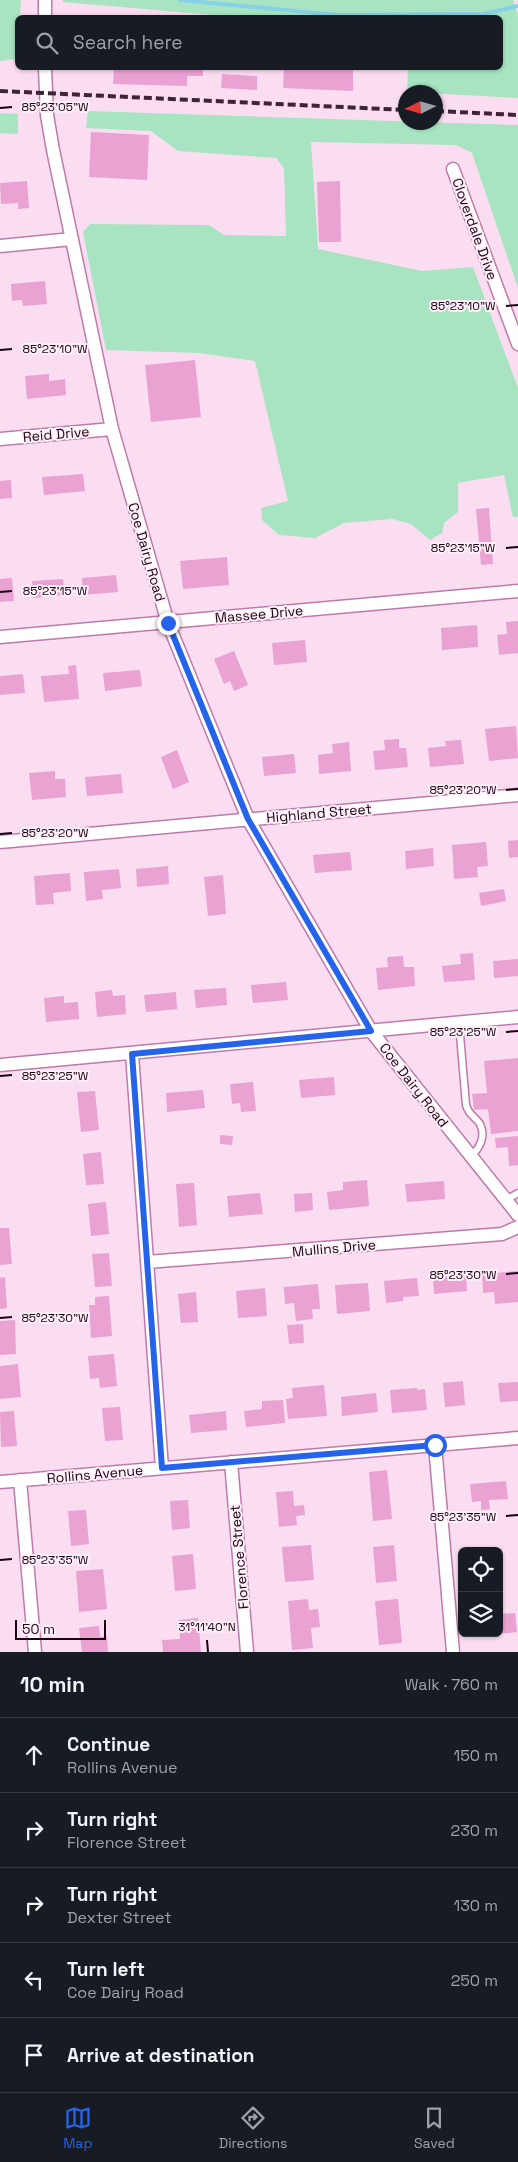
<!DOCTYPE html>
<html lang="en">
<head>
<meta charset="utf-8">
<style>
  :root { --surface:#171b24; --page:#242831; --text:#f1f3f6; --muted:#9ea1a6; --line:#363941; --accent:#2563eb }
  body { margin:0; font-family:"Space Grotesk",sans-serif; background:var(--page); color:var(--text) }
  .controls { position:absolute; right:15px; bottom:15px; display:grid; overflow:hidden; border-radius:8px; box-shadow:0 1px 4px #0004 }
  .controls button { width:45px; height:45px; display:grid; place-items:center; padding:0; border:0; border-bottom:1px solid var(--line); background:var(--surface); color:var(--text); font:25px sans-serif }
  .compass { position:absolute; left:398px; top:85px; width:45px; height:45px; border-radius:50%; background:var(--surface); box-shadow:0 1px 4px #0004; rotate:265deg }
  .scale { position:absolute; left:15px; bottom:12px; width:91px; box-sizing:border-box; padding-left:5px; border:2px solid #1a0314; border-top:0; font-size:14px; line-height:18px; white-space:nowrap; color:#1a0314; -webkit-text-stroke:4px #ffeff9; paint-order:stroke }
  .stop { position:absolute; width:15px; height:15px; margin:-11px; border:4px solid #2563eb; border-radius:50%; background:#fff }
  .stop.end { background:#2563eb; border-color:#fff; box-shadow:0 1px 5px #0008 }
  .list { margin:0; padding:0; list-style:none }
  h2 { display:flex; justify-content:space-between; align-items:center; height:65px; margin:0; padding:0 20px; font-size:21px }
  h2 small { font-size:16px; font-weight:400; color:var(--muted) }
  .list li { display:grid; grid-template-columns:32px 1fr auto; gap:15px; align-items:center; box-sizing:border-box; height:75px; padding:0 20px; border-top:1px solid var(--line) }
  .list b { display:block; font-size:19px; white-space:nowrap }
  .list p { margin:0; font-size:16px; white-space:nowrap; color:var(--muted) }
  .list em { font-size:16px; font-style:normal; color:var(--muted) }
  .icon { flex:none; width:28px; height:28px; fill:none; stroke:currentColor; stroke-width:2; stroke-linecap:round; stroke-linejoin:round }
  .map { position:relative; flex:none; width:518px; height:1652px; overflow:hidden }
  .search { position:absolute; background:var(--surface); box-shadow:0 1px 4px #0004; left:15px; right:15px; top:15px; height:55px; display:flex; align-items:center; gap:12px; box-sizing:border-box; padding:0 18px; border-radius:8px; color:var(--muted); font-size:19px }
  .sheet { height:440px; background:var(--surface) }
  nav { display:flex; justify-content:space-around; align-items:center; box-sizing:border-box; height:70px; border-top:1px solid var(--line); background:var(--surface); font-size:14px; color:var(--muted) }
  nav a { display:grid; justify-items:center; gap:2px }
  nav .on { color:var(--accent) }
  .map>svg:first-child { display:block }
  .green { fill:#a8e4c1 }
  .lines { fill:none; stroke-linecap:round; stroke-linejoin:round }
  .stream { stroke:#86d1e7; stroke-width:4 }
  .building { fill:#eaa2d3 }
  .service-casing { stroke:#be7aa9; stroke-width:9 }
  .minor-casing { stroke:#be7aa9; stroke-width:15 }
  .service { stroke:#fff; stroke-width:6 }
  .minor { stroke:#fff; stroke-width:12 }
  .rail { stroke:#3d2536; stroke-width:4; stroke-dasharray:8 4; stroke-linecap:butt }
  .route { stroke:#2563eb; stroke-width:6 }
  .ticks { fill:none; stroke:#1a0314; stroke-width:2 }
  .labels { text-anchor:middle; stroke-width:4; stroke-linejoin:round; paint-order:stroke }
  .street-label { font-size:14px; fill:#1a0314; stroke:#ffeff9 }
  .ticks-label { font-size:12px; text-anchor:middle; fill:#1a0314; stroke:#ffeff9; stroke-width:4; stroke-linejoin:round; paint-order:stroke }
</style>
</head>
<body>
<div class="map">
<svg width="518" height="1652" viewBox="0 0 518 1652">
  <rect width="100%" height="100%" fill="#fbddf1"/>
  <path class="green" d="M0 0H21L20 17 18 18 17 59 0 61Z
    M63 0H513L518 15V98L407 92 408 68H500V18H247L63 2Z
    M88 111 518 125V288L472 153 456 145 311 142 318 249 422 271 473 267 518 388V517H513L504 475 458 483V512L444 523 442 533 430 540 411 524 392 519 344 523 315 538 279 535 262 520 261 508 288 501 255 361 199 353 106 350 83 232 90 224 209 225 224 235 286 236 284 168 276 158 178 151 151 131 86 128Z
    M0 113 18 114V134L0 133Z"/>
  <g class="lines">
    <path class="stream" d="M180 0 338 15 483 14 518 6"/>
  </g>
  <path class="building" d="M114 68H203V76H187V86L113 84Z
    M284 68H353V91L283 88Z
    M222 74 257 76V90L221 88Z
    M91 132 149 135 147 180 89 177Z
    M27 181 29 208 18 209V203L1 204 0 183Z
    M340 181 341 242H319L317 182Z
    M45 281 47 304 23 306 22 300 12 301 11 284Z
    M195 360 201 417 151 422 145 365Z
    M49 374V381L65 379 66 395 27 399 25 376Z
    M83 474 85 491 44 495 42 477Z
    M11 480 12 498 0 499V481Z
    M489 508 493 564 481 565 476 509Z
    M227 557 229 585 183 589 180 561Z
    M116 575 118 592 83 595 82 578Z
    M12 578 14 601 0 602V579Z
    M63 579 65 595 33 598 32 581Z
    M518 621V653L499 655 497 635 507 634 506 622Z
    M477 625 478 647 442 650 441 628Z
    M305 640 307 662 274 665 272 643Z
    M234 651 248 685 234 691 230 681 224 684 214 659Z
    M76 665 79 699 44 702 41 676 69 674 68 666Z
    M140 670 142 686 105 691 103 673Z
    M23 674 25 693 0 695V676Z
    M516 726 518 758 489 761 485 729Z
    M399 739V748H406L408 767 375 770 373 751 385 750 384 740Z
    M461 740 464 764 430 767 428 748 446 746 445 741Z
    M349 742 351 771 319 774 318 755 333 753 332 744Z
    M177 750 189 782 173 789 161 757Z
    M294 754 296 773 264 776 262 757Z
    M55 771V779H65L66 797 32 800 29 773Z
    M121 774 123 793 87 796 85 777Z
    M518 840V857L509 858 508 841Z
    M486 842 488 866 477 867 478 877 454 879 452 845Z
    M433 848 434 866 406 869 405 851Z
    M350 852 352 870 315 873 313 855Z
    M168 866 169 884 137 887 136 869Z
    M119 869 121 888 102 890 103 899 86 901 84 872Z
    M70 873 71 891 53 893 54 904 36 905 34 876Z
    M223 875 226 914 208 916 204 877Z
    M504 889 506 901 481 906 479 893Z
    M473 953 475 980 444 982 442 966 461 964 460 954Z
    M403 956 404 967H414L415 986 378 990 376 968 388 967 387 957Z
    M518 959V976L494 978 493 961Z
    M286 982 288 1000 253 1003 251 985Z
    M226 988 227 1005 196 1008 194 990Z
    M112 990 113 996 125 995 126 1014 97 1017 95 992Z
    M176 992 177 1009 146 1012 144 995Z
    M64 996V1003L78 1002 79 1019 46 1022 44 998Z
    M518 1058V1131L491 1134 488 1109 474 1110 472 1094 487 1093 484 1061Z
    M334 1077 335 1095 301 1098 299 1080Z
    M253 1082 256 1111 241 1112 240 1103 232 1104 230 1084Z
    M203 1090 205 1108 167 1112 166 1093Z
    M95 1091 99 1130 81 1132 77 1092Z
    M220 1135 233 1136 232 1145 220 1144Z
    M518 1136V1165L509 1166 508 1147 496 1148 495 1138Z
    M101 1152 104 1184 86 1185 83 1154Z
    M367 1180 369 1206 329 1210 327 1192 343 1190V1182Z
    M444 1181 445 1199 407 1202 405 1184Z
    M194 1183 197 1225 179 1227 176 1184Z
    M260 1193 263 1214 229 1217 227 1196Z
    M312 1193 313 1210 295 1212 294 1194Z
    M106 1202 109 1234 91 1236 88 1204Z
    M0 1228H9L12 1264 0 1265Z
    M109 1253 112 1286 95 1287 92 1254Z
    M518 1271V1302L495 1304 494 1292 483 1293 482 1274Z
    M466 1275 467 1291 434 1294 433 1278Z
    M5 1277 7 1308 0 1309V1278Z
    M417 1278 419 1296 403 1297V1301L386 1303 384 1281Z
    M368 1283 370 1311 337 1314 335 1285Z
    M318 1284 320 1309H312L313 1319 296 1321 294 1303 285 1304 284 1287Z
    M265 1288 267 1316 238 1318 236 1291Z
    M196 1292 198 1322 181 1323 178 1294Z
    M109 1296 112 1336 91 1338 89 1305H95V1297Z
    M15 1320 16 1354 0 1355V1321Z
    M303 1324 304 1343 289 1344 287 1325Z
    M114 1354 117 1386 100 1388 99 1378 90 1379 88 1356Z
    M18 1364 21 1397 0 1399V1366Z
    M463 1381 465 1405 445 1407 443 1383Z
    M518 1382V1401L500 1402 498 1383Z
    M324 1385 327 1416 288 1419 286 1399 293 1398 292 1388Z
    M417 1388V1390L425 1389 427 1410 392 1413 390 1390Z
    M376 1393 378 1412 342 1416 341 1397Z
    M283 1400 285 1423 246 1427 244 1411 262 1409V1401Z
    M120 1407 123 1440 105 1441 102 1408Z
    M14 1411 17 1446 1 1447 0 1412Z
    M226 1411 227 1430 191 1433 189 1415Z
    M387 1470 392 1519 373 1521 369 1472Z
    M506 1481 508 1499 489 1500 490 1509 481 1510V1501L472 1502 470 1484Z
    M293 1491 294 1506 304 1505 305 1515 296 1516 297 1525 279 1527 276 1492Z
    M188 1500 190 1528 172 1530 170 1501Z
    M86 1510 89 1544 71 1546 68 1511Z
    M311 1545 314 1580 285 1582 282 1547Z
    M394 1545 397 1581 376 1583 373 1547Z
    M193 1554 196 1589 175 1591 172 1556Z
    M103 1569 107 1609 79 1612 76 1571Z
    M308 1599 309 1610 318 1609 320 1627 311 1628 313 1648 292 1650 288 1601Z
    M398 1599 402 1643 379 1645 375 1601Z
    M515 1613 517 1632 499 1634V1614Z
    M198 1618 201 1652H163L162 1640 180 1639 179 1620Z
    M99 1626 100 1637 107 1636 108 1652H82L79 1628Z"/>
  <g class="lines">
    <g class="service-casing">
      <path id="service" d="M459 1023 466 1105C469 1116 475 1116 480 1124 486 1136 480 1148 471 1156
        M506 1200 518 1193"/>
    </g>
    <g class="minor-casing">
      <path id="minor" d="M45 18V0
        M45 68 47 115 53 150 112 429 168 623 248 819 371 1031 518 1215
        M453 169 518 344
        M0 246 72 239
        M0 439 112 429
        M0 637 518 591
        M0 842 518 795
        M132 1054 162 1468
        M0 1065 518 1017
        M147 1262 502 1234 518 1227
        M435 1445 453 1652
        M231 1462 247 1652
        M20 1480 35 1652
        M0 1482 518 1438"/>
    </g>
    <use href="#service" class="service"/>
    <use href="#minor" class="minor"/>
    <path class="rail" d="M0 91 406 110
      M436 111 518 115"/>
  </g>
  <g class="lines">
    <path class="route" d="M168 623 248 819 371 1031 132 1054 162 1468 435 1445"/>
  </g>
  <path class="ticks" d="M0 108 12 107M506 306 518 305M0 350 12 349M506 548 518 547M0 592 12 591M506 790 518 789M0 834 12 833M506 1032 518 1031M0 1076 12 1075M506 1274 518 1273M0 1318 12 1317M506 1516 518 1515M0 1560 12 1559M207 1640 208 1652"/>
  <g class="labels">
    <g class="street-label">
      <text transform="translate(475 229) rotate(70)" y="5">Cloverdale Drive</text>
      <text transform="translate(56 434) rotate(-5)" y="5">Reid Drive</text>
      <text transform="translate(147 552) rotate(74)" y="5">Coe Dairy Road</text>
      <text transform="translate(259 614) rotate(-5)" y="5">Massee Drive</text>
      <text transform="translate(319 813) rotate(-5)" y="5">Highland Street</text>
      <text transform="translate(414 1085) rotate(52)" y="5">Coe Dairy Road</text>
      <text transform="translate(334 1248) rotate(-5)" y="5">Mullins Drive</text>
      <text transform="translate(95 1474) rotate(-5)" y="5">Rollins Avenue</text>
      <text transform="translate(239 1557) rotate(-95)" y="5">Florence Street</text>
    </g>
  </g>
  <g class="ticks-label">
    <text x="55" y="111">85°23'05"W</text>
    <text x="463" y="310">85°23'10"W</text>
    <text x="55" y="353">85°23'10"W</text>
    <text x="463" y="552">85°23'15"W</text>
    <text x="55" y="595">85°23'15"W</text>
    <text x="463" y="794">85°23'20"W</text>
    <text x="55" y="837">85°23'20"W</text>
    <text x="463" y="1036">85°23'25"W</text>
    <text x="55" y="1080">85°23'25"W</text>
    <text x="463" y="1279">85°23'30"W</text>
    <text x="55" y="1322">85°23'30"W</text>
    <text x="463" y="1521">85°23'35"W</text>
    <text x="55" y="1564">85°23'35"W</text>
    <text x="207" y="1631">31°11'40"N</text>
  </g>
</svg>
<div class="controls">
<button><svg class="icon" aria-label="locate" viewBox="0 0 24 24"><circle cx="12" cy="12" r="6"/><path d="M12 2v4M12 18v4M2 12h4M18 12h4"/></svg></button>
<button><svg class="icon" aria-label="layers" viewBox="0 0 24 24"><path d="M12 4l9 5-9 5-9-5zM3 14l9 5 9-5"/></svg></button>
</div>
<svg class="compass" viewBox="-18 -18 36 36"><path d="M0-13l5 13h-10z" fill="#e53935"/><path d="M0 13l5-13h-10z" fill="#9ea1a6"/></svg>
<div class="scale">50 m</div>
<div class="stop" style="left:435px;top:1445px"></div>
<div class="stop end" style="left:168px;top:623px"></div>
<div class="search"><svg class="icon" aria-label="search" viewBox="0 0 24 24"><circle cx="10" cy="10" r="6"/><path d="M15 15l6 6"/></svg>Search here</div>
</div>
<section class="sheet">
<h2>10 min<small>Walk · 760 m</small></h2>
<ul class="list">
<li><svg class="icon" aria-label="ahead" viewBox="0 0 24 24"><path d="M12 20V5M6 11l6-6 6 6"/></svg><div><b>Continue</b><p>Rollins Avenue</p></div><em>150 m</em></li>
<li><svg class="icon" aria-label="right" viewBox="0 0 24 24"><path d="M7 20v-9h11M14 6l5 5-5 5"/></svg><div><b>Turn right</b><p>Florence Street</p></div><em>230 m</em></li>
<li><svg class="icon" aria-label="right" viewBox="0 0 24 24"><path d="M7 20v-9h11M14 6l5 5-5 5"/></svg><div><b>Turn right</b><p>Dexter Street</p></div><em>130 m</em></li>
<li><svg class="icon" aria-label="left" viewBox="0 0 24 24"><path d="M17 20v-9H6M10 6l-5 5 5 5"/></svg><div><b>Turn left</b><p>Coe Dairy Road</p></div><em>250 m</em></li>
<li><svg class="icon" aria-label="arrive" viewBox="0 0 24 24"><path d="M6 21V4h12l-3 4 3 4H6"/></svg><div><b>Arrive at destination</b></div></li>
</ul>
</section>
<nav>
<a class="on"><svg class="icon" aria-label="map" viewBox="0 0 24 24"><path d="M3 6l6-2 6 2 6-2v14l-6 2-6-2-6 2zM9 4v14M15 6v14"/></svg>Map</a>
<a><svg class="icon" aria-label="directions" viewBox="0 0 24 24"><path d="M12 3l9 9-9 9-9-9zM9 14v-3h6M13 9l2 2-2 2"/></svg>Directions</a>
<a><svg class="icon" aria-label="saved" viewBox="0 0 24 24"><path d="M7 4h10v16l-5-4-5 4z"/></svg>Saved</a>
</nav>
</body>
</html>
